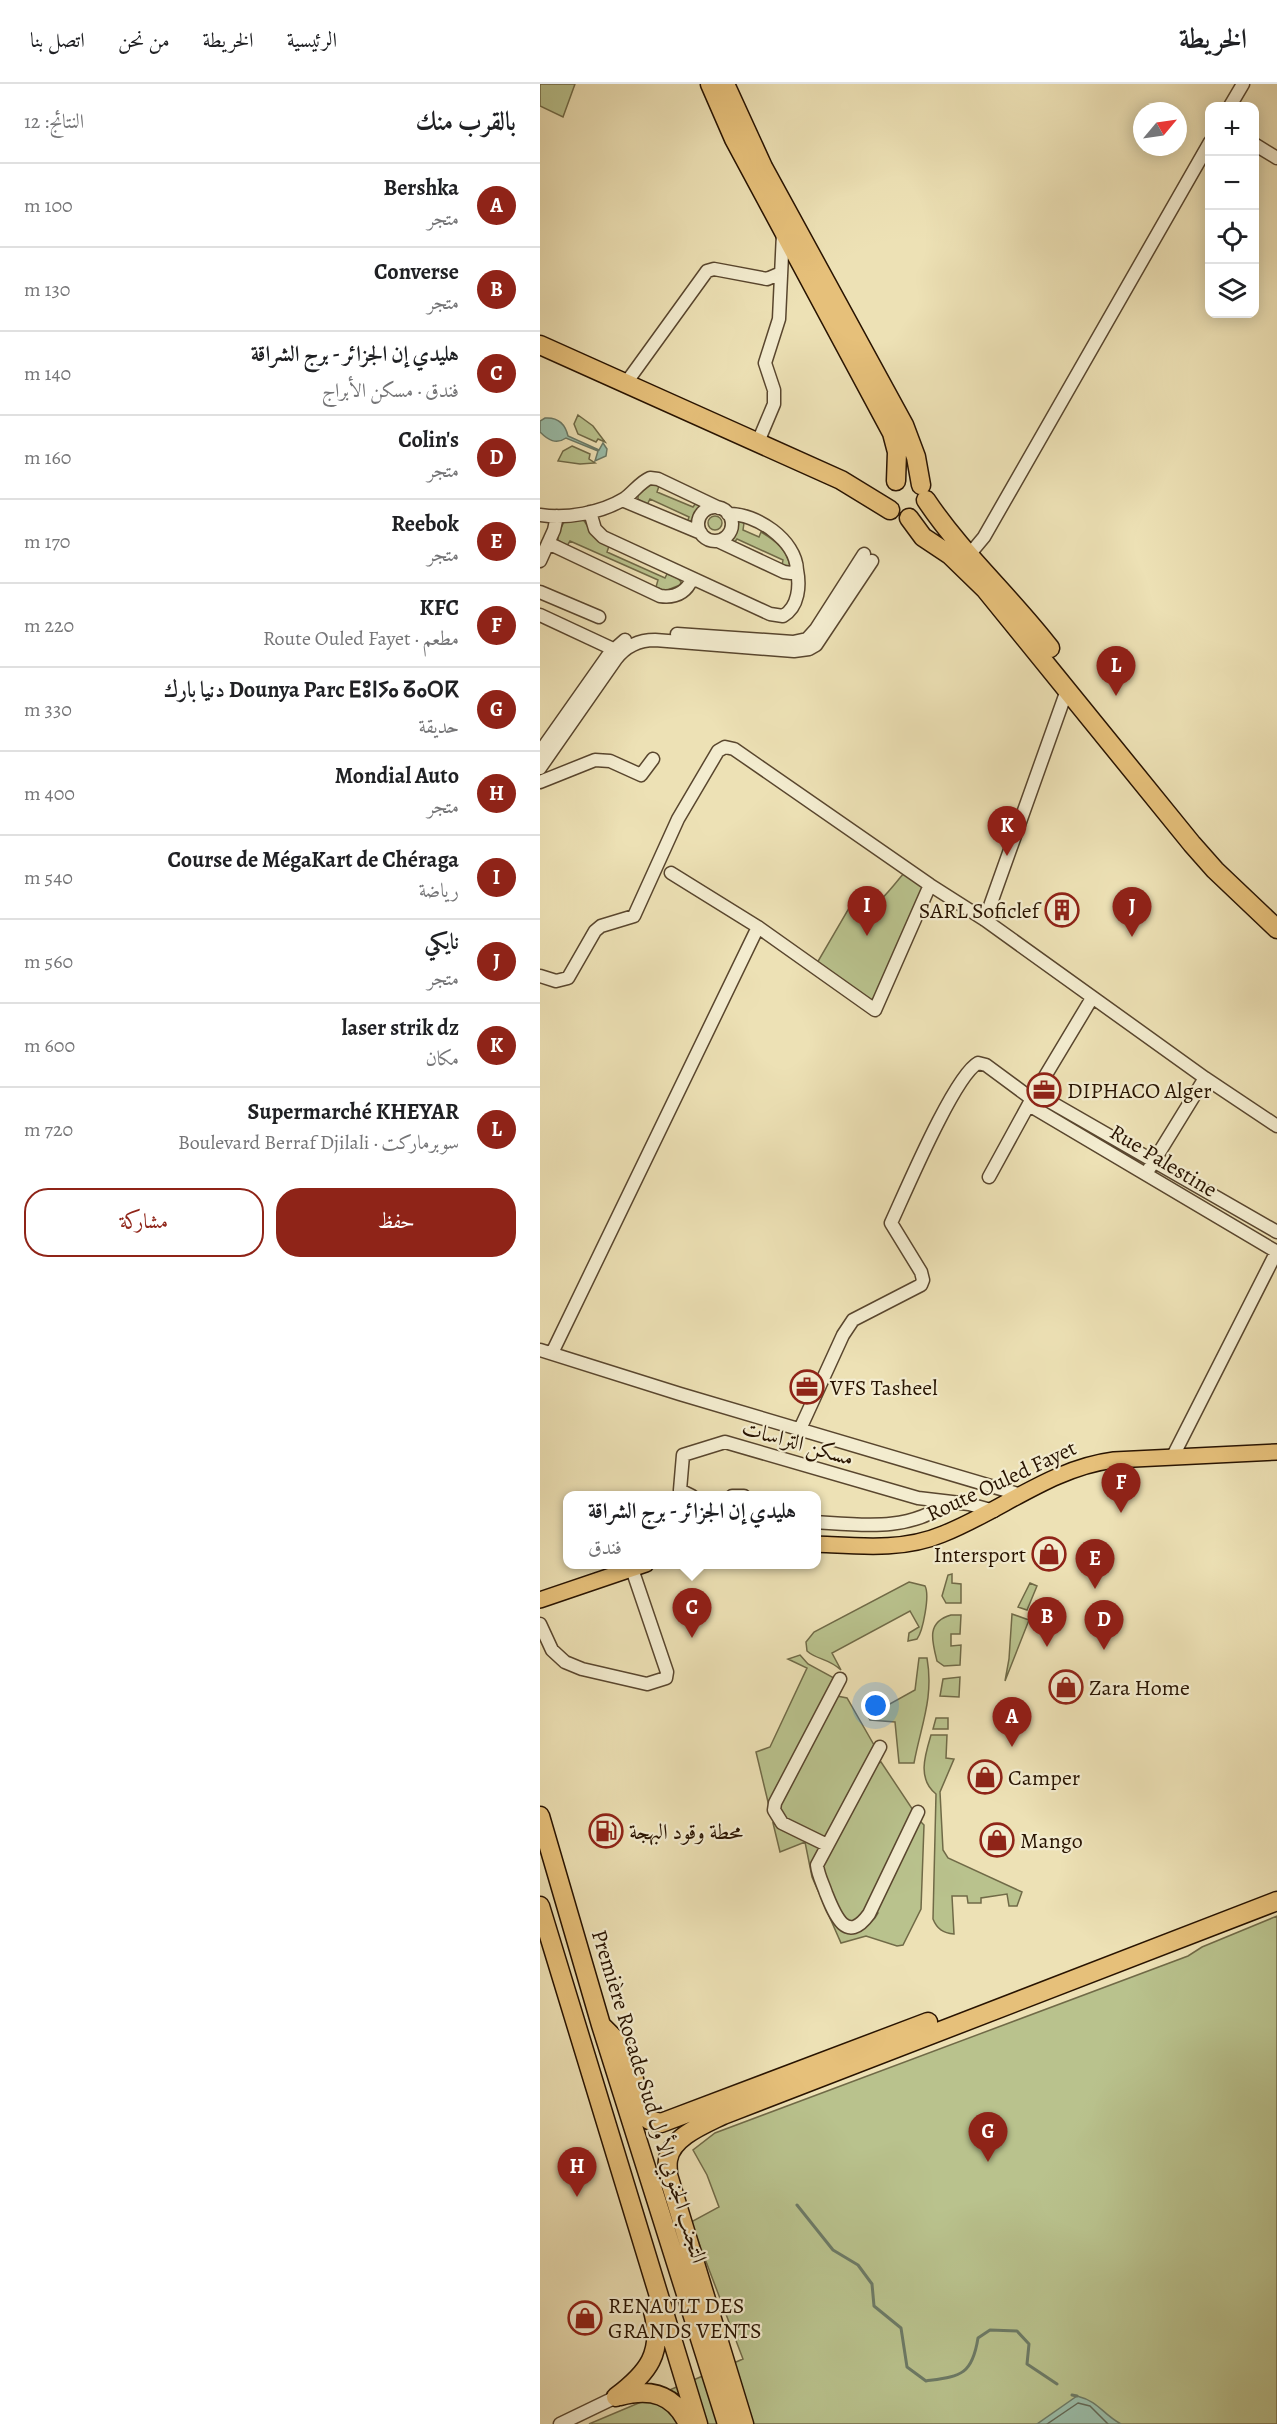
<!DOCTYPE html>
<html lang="ar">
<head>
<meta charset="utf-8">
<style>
  :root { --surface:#fff; --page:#f6f6f6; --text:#202124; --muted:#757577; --line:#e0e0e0; --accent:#8f2418 }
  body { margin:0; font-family:Alegreya,Amiri,"Noto Sans Tifinagh",serif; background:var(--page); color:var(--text); direction:rtl }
  .controls { position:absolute; right:18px; top:18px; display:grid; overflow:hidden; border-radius:12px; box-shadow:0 3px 15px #0003 }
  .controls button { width:54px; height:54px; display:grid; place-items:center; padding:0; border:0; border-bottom:2px solid var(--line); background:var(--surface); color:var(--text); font:30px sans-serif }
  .compass { position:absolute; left:593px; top:18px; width:54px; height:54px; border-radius:50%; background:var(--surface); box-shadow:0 3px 15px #0003; rotate:61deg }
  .you { position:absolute; left:336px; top:1622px; width:21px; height:21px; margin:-15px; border:4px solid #fff; border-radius:50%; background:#1a73e8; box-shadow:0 0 0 9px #1a73e833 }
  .badge { display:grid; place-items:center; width:39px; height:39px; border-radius:50%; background:var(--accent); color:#fff; font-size:20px; font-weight:700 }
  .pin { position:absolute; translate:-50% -50px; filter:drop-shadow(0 2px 3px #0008) }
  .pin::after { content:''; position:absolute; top:32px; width:21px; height:18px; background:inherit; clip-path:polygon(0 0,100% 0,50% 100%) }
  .popup { position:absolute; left:23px; top:1407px; width:258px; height:78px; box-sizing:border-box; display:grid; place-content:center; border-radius:12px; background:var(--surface); filter:drop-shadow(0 2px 4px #0005); font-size:20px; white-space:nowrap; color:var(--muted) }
  .popup b { font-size:22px; color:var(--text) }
  .popup::after { content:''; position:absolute; left:50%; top:100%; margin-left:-12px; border:12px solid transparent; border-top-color:var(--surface) }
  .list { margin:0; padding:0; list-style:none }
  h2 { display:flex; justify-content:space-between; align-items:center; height:78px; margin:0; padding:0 24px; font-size:26px }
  h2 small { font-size:20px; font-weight:400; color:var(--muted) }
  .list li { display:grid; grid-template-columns:39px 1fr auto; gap:18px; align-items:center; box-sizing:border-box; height:84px; padding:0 24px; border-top:2px solid var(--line) }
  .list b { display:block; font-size:22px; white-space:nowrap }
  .list p { margin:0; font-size:20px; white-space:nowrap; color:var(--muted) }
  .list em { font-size:20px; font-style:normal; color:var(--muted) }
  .actions { display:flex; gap:12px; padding:18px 24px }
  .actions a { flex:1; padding:14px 0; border:2px solid var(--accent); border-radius:24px; text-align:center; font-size:21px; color:var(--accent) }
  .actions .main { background:var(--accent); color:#fff }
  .icon { flex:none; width:33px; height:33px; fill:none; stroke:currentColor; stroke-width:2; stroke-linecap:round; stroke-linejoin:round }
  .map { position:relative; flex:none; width:737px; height:2340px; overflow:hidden; direction:ltr }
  header { display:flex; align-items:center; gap:36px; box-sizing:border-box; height:84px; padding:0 30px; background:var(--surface); border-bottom:2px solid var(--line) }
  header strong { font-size:28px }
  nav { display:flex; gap:33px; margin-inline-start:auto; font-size:21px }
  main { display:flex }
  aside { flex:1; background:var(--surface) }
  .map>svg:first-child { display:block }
  .green { fill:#b9c28d; stroke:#706a47; stroke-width:1.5 }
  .water { fill:#9abeaa; stroke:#6c7a66; stroke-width:1.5 }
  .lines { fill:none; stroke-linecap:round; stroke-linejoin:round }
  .shore { stroke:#616856; stroke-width:1.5 }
  .stream { stroke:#6c7a66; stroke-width:3 }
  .minor-casing { stroke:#59462e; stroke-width:15 }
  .major-casing { stroke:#281301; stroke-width:18 }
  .highway-casing { stroke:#281301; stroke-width:21 }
  .minor { stroke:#f3eccf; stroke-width:12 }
  .major { stroke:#e6c07a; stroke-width:15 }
  .highway { stroke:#e6c07a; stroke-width:18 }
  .labels { text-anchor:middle; stroke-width:4.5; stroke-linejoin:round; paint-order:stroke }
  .poi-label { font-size:22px; fill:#281301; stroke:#f3eccf; text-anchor:start }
  .street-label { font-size:22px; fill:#281301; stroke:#f3eccf }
</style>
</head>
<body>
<header>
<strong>الخريطة</strong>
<nav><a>الرئيسية</a><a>الخريطة</a><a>من نحن</a><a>اتصل بنا</a></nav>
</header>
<main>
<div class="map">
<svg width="737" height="2340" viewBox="0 0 737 2340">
  <rect width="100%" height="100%" fill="#ede1b5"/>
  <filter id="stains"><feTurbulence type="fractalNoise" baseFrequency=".00333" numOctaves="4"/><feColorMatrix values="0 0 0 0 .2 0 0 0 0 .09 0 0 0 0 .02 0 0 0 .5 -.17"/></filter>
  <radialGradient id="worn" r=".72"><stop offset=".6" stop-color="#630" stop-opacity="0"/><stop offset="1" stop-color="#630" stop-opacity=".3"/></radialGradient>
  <path class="green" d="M0 0H35L23 33 0 22Z
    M38 331 53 342 65 358 58 355 56 358 38 350 34 340Z
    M32 362 50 370 49 375 55 379 40 380 18 377 23 367Z
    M110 400 119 402 117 408 153 423 156 419 163 422 155 431 154 442 147 439 149 433 110 415 107 421 98 415V410Z
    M168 439a7 7 0 1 1 14 0a7 7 0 1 1-14 0Z
    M43 435 55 454 69 462 67 468 125 494 127 490 137 493 141 498 140 501 125 507 116 503 118 496 30 457 27 462 18 456V450L24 438Z
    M196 436 204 439 203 446 219 453 221 448C236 457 246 465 250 482L242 481 243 476 197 455 193 460 187 457 196 445Z
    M364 789 384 802 333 917 277 879 309 824C316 821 321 826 328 825 338 823 357 797 364 789Z
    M412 1490V1499L421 1500V1519H406L402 1512 408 1491Z
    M369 1498 385 1502C390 1511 383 1547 377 1555L368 1557 369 1549 379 1543 370 1527 292 1569 301 1586C288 1574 277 1576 267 1567L266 1558 274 1548Z
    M490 1499 497 1502 487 1526 478 1523Z
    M472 1530 489 1536 465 1597 469 1575Z
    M411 1531H421L420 1550H411V1562L421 1561 420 1581 404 1582 397 1577C392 1557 386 1538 411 1531Z
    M260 1571 268 1580 294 1594 229 1722 216 1668 230 1663 267 1584 248 1575Z
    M379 1574H387C394 1614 381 1641 374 1679H359L355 1638 330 1636 328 1632 375 1606Z
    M420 1593 419 1613 400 1612 403 1595Z
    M297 1612 307 1614 334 1661 287 1757 245 1736 238 1720Z
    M396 1634H408V1645H393Z
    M391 1651H407L406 1674 414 1675 400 1708 403 1766 408 1774 482 1808 477 1822H469L467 1810 441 1814V1819H428L427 1812H412L414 1850C403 1849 397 1845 393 1835L396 1710C377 1695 385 1671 391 1651Z
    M341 1678 375 1729 323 1833 310 1838 301 1833 282 1784 336 1680Z
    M380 1737 384 1741 381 1825 363 1861 357 1862 326 1852 301 1859 272 1793 265 1758 240 1768 233 1739 280 1762 277 1771 295 1840C312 1841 330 1846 338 1829L336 1827Z
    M737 1832V2340H49L203 2275 151 2138 179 2123 167 2091 153 2066 175 2049 648 1872 662 1863Z"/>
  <path class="water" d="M5 334C18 333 25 339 28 352L59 366 63 359 67 365 66 372 55 377 58 367 26 354C16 361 8 356 0 348V337Z
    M537 2312C560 2318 561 2329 581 2340H497Z"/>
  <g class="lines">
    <path class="shore" d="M507 2340 538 2319 550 2322 568 2340"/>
    <path class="stream" d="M257 2121 293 2166 318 2181 332 2200 334 2222 361 2244 367 2283 386 2297C420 2292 432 2292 438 2254L450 2246 477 2247 489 2260 487 2280 517 2300
      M532 2311 537 2312"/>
    <g class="minor-casing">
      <path id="minor" d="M690 22 703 0
        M714 60 737 74
        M86 299 167 187 174 185 227 195 241 189
        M218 358 234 320V306L225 279 239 235 243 149
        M82 416 161 449
        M158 440a17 17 0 1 1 34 0a17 17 0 1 1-34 0Z
        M50 428 55 445 63 453 230 530 243 532C259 523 260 501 257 486
        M0 431C27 435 61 429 84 415 93 409 100 398 110 394L118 395 179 424
        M178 457 244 488 251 489 257 486C256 456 216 429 188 430
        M8 459 120 512C135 514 146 509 152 495
        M429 471 444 453 670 58
        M0 477 14 446 17 432
        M0 508 59 533
        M0 531 73 565
        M137 550 253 558 267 555 276 545 324 470
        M0 668 69 570 85 556
        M0 684 76 575C86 562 98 556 115 556L254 567 269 565 276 561 332 477
        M0 698 55 676 70 677 101 691 113 675
        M131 789 218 843 335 926 390 801
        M445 836 527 606
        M0 892 16 897 28 894 55 847 61 842 94 832 138 735 178 667 185 663 194 665 390 801 445 836 665 994 737 1042
        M495 1009 737 1148
        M489 1021 737 1168
        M609 1085 665 994
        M449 1093 495 1009 552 914
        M0 1266 140 1310 481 1411
        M12 1269 218 843
        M260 1345 303 1251 313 1236 381 1201 383 1196 381 1188 351 1139C365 1109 414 992 438 979L446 981 492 1015
        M633 1372 737 1167
        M152 1412 140 1406 143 1371 185 1358 378 1414 429 1420 454 1427
        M192 1412H204
        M276 1438C322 1441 370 1448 408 1418
        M0 1540 12 1566 25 1578 42 1585 107 1600 126 1594 127 1588 92 1485
        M340 1663 277 1781C278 1791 283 1800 286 1809 294 1829 306 1862 329 1830L378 1728
        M287 1761 242 1739 234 1726 235 1719 300 1595
        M20 2340 76 2313"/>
    </g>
    <g class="major-casing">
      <path id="major" d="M276 1460C319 1462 363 1467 403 1450 461 1427 511 1384 574 1376L737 1368
        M0 1516 106 1480"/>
    </g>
    <g class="highway-casing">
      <path id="highway" d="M170 0 194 55 352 349 357 368 356 397
        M185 0 223 83 364 341 376 373 381 401
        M0 261 301 396 350 426
        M386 416C422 470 471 513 510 564
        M369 434 383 453 410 471 445 505 652 760 675 786 737 845
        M0 1732 61 1941 187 2340
        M0 1822 158 2340
        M61 1941 78 1958 88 1975 104 2030 109 2036 121 2039 388 1938
        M80 2312C111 2304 134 2310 148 2340
        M76 2313C108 2289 124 2269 113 2227
        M204 2340 128 2091C128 2086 127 2081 128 2076 131 2053 165 2040 183 2031L737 1817"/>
    </g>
    <use href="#minor" class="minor"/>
    <use href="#major" class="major"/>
    <use href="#highway" class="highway"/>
  </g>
  <defs>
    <g id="building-ring" transform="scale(1.725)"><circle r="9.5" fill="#f3eccf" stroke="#8f2418" stroke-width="1.5"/><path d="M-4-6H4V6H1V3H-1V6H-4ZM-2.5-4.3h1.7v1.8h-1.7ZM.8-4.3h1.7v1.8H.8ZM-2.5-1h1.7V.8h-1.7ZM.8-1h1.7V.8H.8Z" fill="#8f2418"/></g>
    <g id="office-ring" transform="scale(1.725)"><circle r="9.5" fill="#f3eccf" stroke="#8f2418" stroke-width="1.5"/><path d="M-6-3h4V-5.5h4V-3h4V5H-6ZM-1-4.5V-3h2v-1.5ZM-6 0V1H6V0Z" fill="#8f2418"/></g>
    <g id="shop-ring" transform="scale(1.725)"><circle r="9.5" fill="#f3eccf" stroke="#8f2418" stroke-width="1.5"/><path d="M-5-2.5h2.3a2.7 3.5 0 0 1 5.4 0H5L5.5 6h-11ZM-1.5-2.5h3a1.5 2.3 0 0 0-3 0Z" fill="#8f2418"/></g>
    <g id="fuel-ring" transform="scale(1.725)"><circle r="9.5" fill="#f3eccf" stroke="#8f2418" stroke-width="1.5"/><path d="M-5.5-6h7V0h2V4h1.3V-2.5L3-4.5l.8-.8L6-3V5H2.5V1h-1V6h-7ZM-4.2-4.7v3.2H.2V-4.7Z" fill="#8f2418"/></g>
  </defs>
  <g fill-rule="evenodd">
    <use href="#building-ring" x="522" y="826"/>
    <use href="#office-ring" x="504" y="1006"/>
    <use href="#office-ring" x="267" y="1303"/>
    <use href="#shop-ring" x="509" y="1470"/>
    <use href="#shop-ring" x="526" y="1603"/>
    <use href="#shop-ring" x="445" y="1693"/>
    <use href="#fuel-ring" x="66" y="1747"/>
    <use href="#shop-ring" x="457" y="1756"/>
    <use href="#shop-ring" x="45" y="2234"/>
  </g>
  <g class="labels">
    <g class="poi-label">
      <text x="499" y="834" text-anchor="end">SARL Soficlef</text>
      <text x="527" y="1014">DIPHACO Alger</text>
      <text x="290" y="1311">VFS Tasheel</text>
      <text x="486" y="1478" text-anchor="end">Intersport</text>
      <text x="549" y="1611">Zara Home</text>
      <text x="468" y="1701">Camper</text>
      <text x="89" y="1755">محطة وقود البهجة</text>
      <text x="480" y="1764">Mango</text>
      <text x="68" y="2229">RENAULT DES<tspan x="68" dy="25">GRANDS VENTS</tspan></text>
    </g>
    <g class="street-label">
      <text transform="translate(624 1076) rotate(31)" y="8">Rue Palestine</text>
      <text transform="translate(258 1358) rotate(16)" y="8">مسكن التراسات</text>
      <text transform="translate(461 1396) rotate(-25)" y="8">Route Ouled Fayet</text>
      <text transform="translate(110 2012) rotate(73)" y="8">Première Rocade Sud التجنب الجنوبي الأول</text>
    </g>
  </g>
  <rect width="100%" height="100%" filter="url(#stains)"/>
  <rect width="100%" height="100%" fill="url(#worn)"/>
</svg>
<div class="controls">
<button>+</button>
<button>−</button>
<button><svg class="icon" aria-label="locate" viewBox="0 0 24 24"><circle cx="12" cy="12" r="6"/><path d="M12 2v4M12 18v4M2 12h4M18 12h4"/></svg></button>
<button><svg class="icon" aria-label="layers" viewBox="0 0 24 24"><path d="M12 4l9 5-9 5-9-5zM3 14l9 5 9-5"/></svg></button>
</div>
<svg class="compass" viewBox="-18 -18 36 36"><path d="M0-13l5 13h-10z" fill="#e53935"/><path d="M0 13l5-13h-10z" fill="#757577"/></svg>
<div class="you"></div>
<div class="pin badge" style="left:472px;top:1663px">A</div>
<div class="pin badge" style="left:507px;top:1563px">B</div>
<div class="pin badge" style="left:152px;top:1554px">C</div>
<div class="popup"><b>هليدي إن الجزائر - برج الشراقة</b>فندق</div>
<div class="pin badge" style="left:564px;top:1566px">D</div>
<div class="pin badge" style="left:555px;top:1505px">E</div>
<div class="pin badge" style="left:581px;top:1429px">F</div>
<div class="pin badge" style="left:448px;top:2078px">G</div>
<div class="pin badge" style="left:37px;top:2113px">H</div>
<div class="pin badge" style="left:327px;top:852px">I</div>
<div class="pin badge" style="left:592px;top:853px">J</div>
<div class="pin badge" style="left:467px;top:772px">K</div>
<div class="pin badge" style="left:576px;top:612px">L</div>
</div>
<aside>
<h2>بالقرب منك<small>النتائج: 12</small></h2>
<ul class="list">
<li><span class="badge">A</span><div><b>Bershka</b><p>متجر</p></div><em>100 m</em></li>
<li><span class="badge">B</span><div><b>Converse</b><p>متجر</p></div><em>130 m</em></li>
<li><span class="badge">C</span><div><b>هليدي إن الجزائر - برج الشراقة</b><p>فندق · مسكن الأبراج</p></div><em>140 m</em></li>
<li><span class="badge">D</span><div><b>Colin's</b><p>متجر</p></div><em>160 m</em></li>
<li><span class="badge">E</span><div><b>Reebok</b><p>متجر</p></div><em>170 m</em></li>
<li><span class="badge">F</span><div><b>KFC</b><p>مطعم · Route Ouled Fayet</p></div><em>220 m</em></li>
<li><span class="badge">G</span><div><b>Dounya Parc ⴹⵓⵏⵢⴰ ⵒⴰⵔⴽ دنيا بارك</b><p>حديقة</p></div><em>330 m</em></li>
<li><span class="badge">H</span><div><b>Mondial Auto</b><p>متجر</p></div><em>400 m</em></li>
<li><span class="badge">I</span><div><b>Course de MégaKart de Chéraga</b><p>رياضة</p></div><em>540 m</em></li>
<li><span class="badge">J</span><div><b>نايكي</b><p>متجر</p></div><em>560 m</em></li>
<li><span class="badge">K</span><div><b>laser strik dz</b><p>مكان</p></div><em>600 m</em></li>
<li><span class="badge">L</span><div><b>Supermarché KHEYAR</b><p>سوبرماركت · Boulevard Berraf Djilali</p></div><em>720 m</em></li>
</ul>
<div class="actions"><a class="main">حفظ</a><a>مشاركة</a></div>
</aside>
</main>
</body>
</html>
